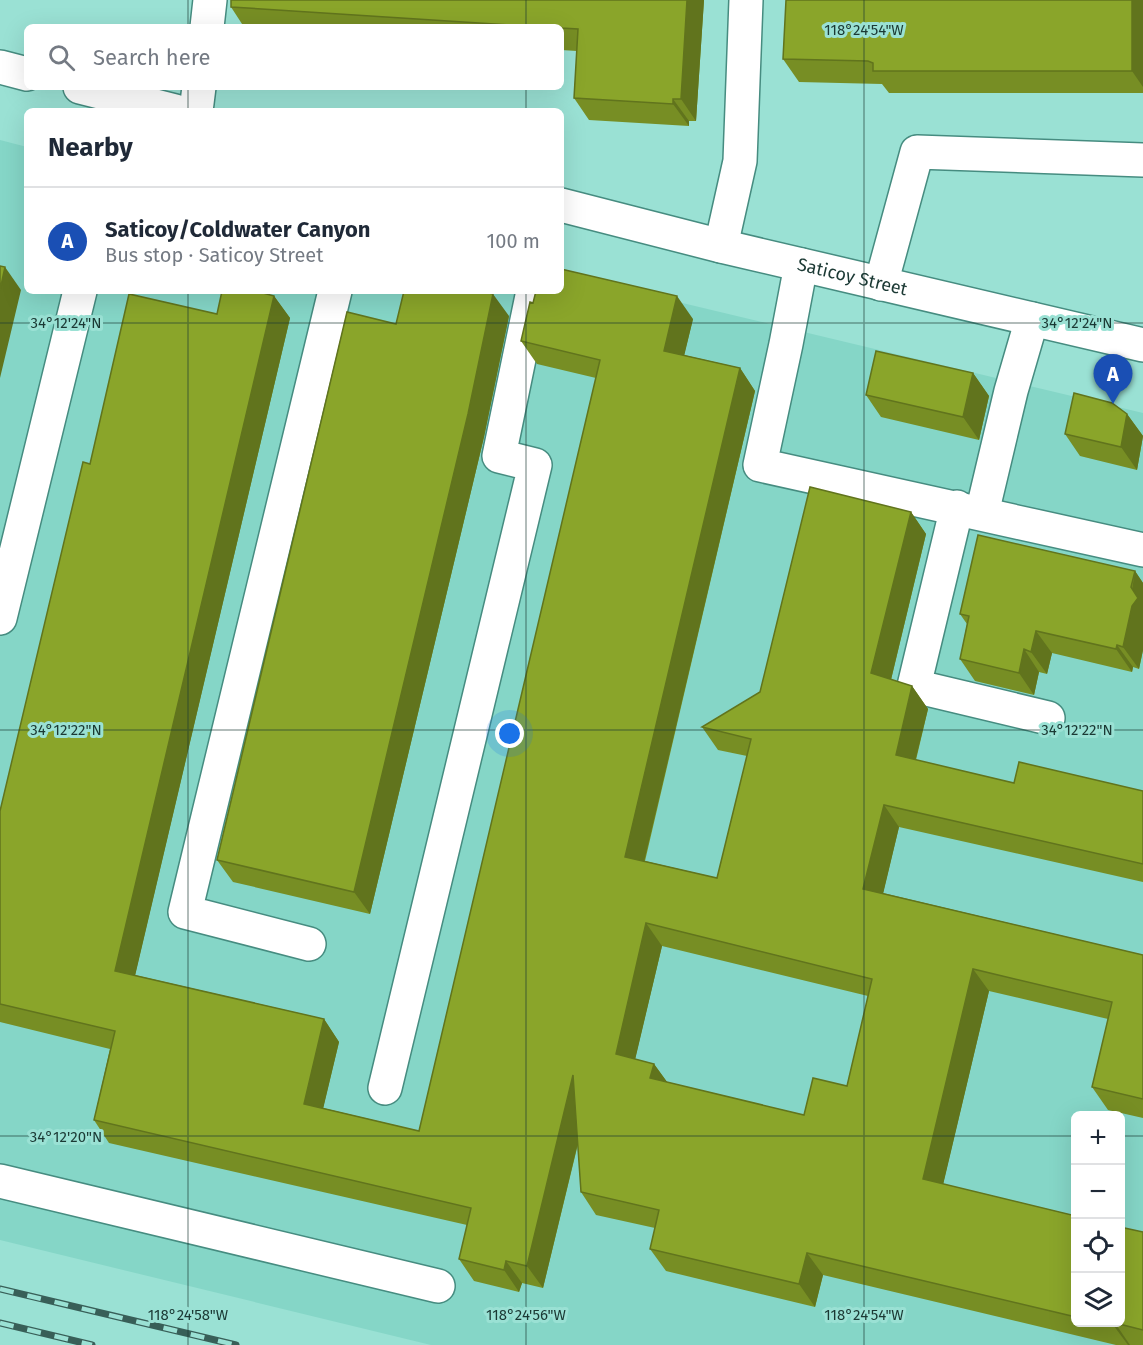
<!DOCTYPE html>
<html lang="en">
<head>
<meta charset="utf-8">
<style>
  :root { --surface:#fff; --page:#f6f6f7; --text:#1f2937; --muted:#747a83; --line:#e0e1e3; --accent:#1a73e8 }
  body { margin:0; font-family:"Fira Sans",sans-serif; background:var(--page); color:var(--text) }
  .controls { position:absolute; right:18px; bottom:18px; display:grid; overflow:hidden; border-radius:9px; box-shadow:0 6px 24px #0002 }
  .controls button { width:54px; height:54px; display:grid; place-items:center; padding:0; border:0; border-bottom:2px solid var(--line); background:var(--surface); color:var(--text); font:30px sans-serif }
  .you { position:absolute; left:510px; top:734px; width:21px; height:21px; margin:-15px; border:4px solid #fff; border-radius:50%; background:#1a73e8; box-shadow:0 0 0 9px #1a73e833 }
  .badge { display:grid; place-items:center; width:39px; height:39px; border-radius:50%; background:var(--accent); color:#fff; font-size:20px; font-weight:700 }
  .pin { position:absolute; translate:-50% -50px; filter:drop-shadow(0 2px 3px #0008) }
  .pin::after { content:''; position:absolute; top:32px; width:21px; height:18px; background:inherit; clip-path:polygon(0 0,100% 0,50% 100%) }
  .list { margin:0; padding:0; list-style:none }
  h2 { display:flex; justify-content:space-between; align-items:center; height:78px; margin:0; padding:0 24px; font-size:26px }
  h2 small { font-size:20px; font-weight:400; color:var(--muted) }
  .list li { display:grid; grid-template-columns:39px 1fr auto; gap:18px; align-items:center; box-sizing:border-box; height:108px; padding:0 24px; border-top:2px solid var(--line) }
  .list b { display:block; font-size:22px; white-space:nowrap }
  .list p { margin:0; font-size:20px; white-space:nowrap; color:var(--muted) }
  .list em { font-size:20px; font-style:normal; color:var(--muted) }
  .icon { flex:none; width:33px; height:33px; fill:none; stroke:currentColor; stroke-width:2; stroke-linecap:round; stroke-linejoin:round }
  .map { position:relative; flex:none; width:1143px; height:1345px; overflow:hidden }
  .search { position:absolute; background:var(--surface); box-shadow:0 6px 24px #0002; left:24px; top:24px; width:540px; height:66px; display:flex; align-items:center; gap:15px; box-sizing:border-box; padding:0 21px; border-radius:9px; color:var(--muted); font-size:22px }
  .panel { position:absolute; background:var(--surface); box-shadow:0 6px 24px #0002; left:24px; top:108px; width:540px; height:186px; border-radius:9px }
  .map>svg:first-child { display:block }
  .built { fill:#85d6c7; fill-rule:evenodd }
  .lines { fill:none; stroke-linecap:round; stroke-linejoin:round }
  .minor-casing { stroke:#468c80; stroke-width:36 }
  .minor { stroke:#fff; stroke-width:33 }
  .rail-casing { stroke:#385f58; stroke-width:7 }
  .rail { stroke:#9ae1d4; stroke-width:4.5; stroke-dasharray:14; stroke-linecap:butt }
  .wall { fill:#778e24; fill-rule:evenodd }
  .shaded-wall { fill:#61741d }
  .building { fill:#8aa52a; stroke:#61741d; stroke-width:1.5; fill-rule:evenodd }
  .ticks { fill:none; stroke:#1b3934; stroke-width:1.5; stroke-opacity:0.45 }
  .labels { text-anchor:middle; stroke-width:6; stroke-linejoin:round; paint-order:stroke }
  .street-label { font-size:18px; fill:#1b3934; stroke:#9ae1d4 }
  .ticks-label { font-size:15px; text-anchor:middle; fill:#1b3934; stroke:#9ae1d4; stroke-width:6; stroke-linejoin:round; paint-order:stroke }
</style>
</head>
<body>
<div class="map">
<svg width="1143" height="1345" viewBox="0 0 1143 1345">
  <rect width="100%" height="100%" fill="#9ae1d4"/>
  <path class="built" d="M0 140 27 147V291H561V274L1143 413V1345H431L0 1240ZM1076 1116H1120V1322H1076Z"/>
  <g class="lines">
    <g class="minor-casing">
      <g id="minor">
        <path d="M207 27 210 0"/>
        <path d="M0 67 27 74"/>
        <path d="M80 87 175 111"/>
        <path d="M196 111 199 87"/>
        <path id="s1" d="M561 205 721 246 1143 345"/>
        <path d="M721 246 740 161 746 0"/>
        <path d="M801 265 786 344 760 465 1143 550"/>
        <path d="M881 284 917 152 1143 160"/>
        <path d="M957 507 914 686 1048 718"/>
        <path d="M982 513 1011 391 1032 319"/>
        <path d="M0 618 80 291"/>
        <path d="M309 944 185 912 335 291"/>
        <path d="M385 1088 535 465 499 456 533 291"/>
        <path d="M0 1181 438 1286"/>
      </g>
    </g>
    <use href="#minor" class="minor"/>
    <g class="rail-casing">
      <path id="rail" d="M0 1289 236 1345
        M0 1323 92 1345"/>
    </g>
    <use href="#rail" class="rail"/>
  </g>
  <path class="wall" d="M704 0 696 121H689V126L589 120 574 98 577 51 561 50V27H244L231 7Z
    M1143 0V93H889L882 84 799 82 783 59Z
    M274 296 290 318 135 975 324 1019 339 1042 323 1108 419 1131 596 378 537 364 521 341 693 319 684 355 740 368 755 391 645 861 717 878 747 756 718 750 702 727 760 692 911 512 926 534 891 680 912 686 928 709 916 760 1014 783 1143 791V882L899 827 883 893 1143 955V1118L1108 1110 1092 1087 1108 1019 989 991 943 1184 1076 1216V1323H1120L1143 1232V1345H1116L823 1275 815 1307 666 1271 650 1249 655 1228 596 1215 581 1192 578 1144 543 1288 522 1283 519 1292 474 1281 459 1259 467 1225 109 1143 94 1120 110 1049 0 1022V811L90 464ZM662 946 868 996 847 1086 804 1115 667 1082 654 1064 635 1059Z
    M509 316 484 437 370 914 233 882 217 860 396 324Z
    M973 373 989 396 979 440 881 417 866 395Z
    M1127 414 1143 436 1137 470 1080 456 1065 434Z
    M1135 571 1143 583V650L1139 669 1133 667 1132 672 1052 653 1047 674 1039 672 1034 695 975 681 960 659 967 624 960 614Z"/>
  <path class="shaded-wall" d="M687 0H704L696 121 681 99Z
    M1132 0H1143V87L1132 71Z
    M673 99 689 121V126L673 104Z
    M5 267 21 290 0 378V290Z
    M493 294 509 316 484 437 370 914 354 892Z
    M274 296 290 318 131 993 115 971Z
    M677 296 693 319 680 373 664 351Z
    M740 368 755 391 640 879 625 857Z
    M973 373 989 396 979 440 963 417Z
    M1127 414 1143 436 1137 470 1121 447Z
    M911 512 926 534 887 696 871 673Z
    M1135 571 1143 583V650L1139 669 1123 647Z
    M1036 631 1052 653 1047 674 1031 652Z
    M1117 645 1133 667 1132 672 1116 649Z
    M1024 649 1039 672 1034 695 1019 673Z
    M912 686 928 709 911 778 896 755Z
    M884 805 899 827 879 911 863 889Z
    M646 923 662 946 631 1077 616 1054Z
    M973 969 989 991 939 1202 923 1179Z
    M324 1019 339 1042 319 1126 304 1104Z
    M654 1064 670 1086 650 1078Z
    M573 1075 589 1097 543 1288 527 1266Z
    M807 1253 823 1275 815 1307 799 1284Z
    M506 1261 522 1283 519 1292 504 1270Z
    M1115 1323 1130 1345H1128L1114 1326Z"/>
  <path class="building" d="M231 0H687L681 99H673V104L574 98 578 29 561 28V27H542L231 7Z
    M786 0H1132V71H873V63L868 61 783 59Z
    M0 266 5 267 0 290Z
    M561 269 677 296 664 351 740 368 625 857 717 878 751 739 702 727 760 692 810 487 911 512 871 673 912 686 896 755 1014 783 1019 762 1143 791V864L884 805 863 889 1143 955V1099L1092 1087 1112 1002 973 969 923 1179 1076 1216V1317L807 1253 799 1284 650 1249 659 1210 581 1192 573 1075 527 1266 506 1261 504 1270 459 1259 471 1208 94 1120 115 1031 0 1004V811L83 462 90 464 129 294 217 314 222 291H256L274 296 115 971 324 1019 304 1104 419 1131 600 360 521 341 530 302 533 303 536 291H561ZM646 923 872 979 847 1086 813 1078 804 1115 650 1078 654 1064 616 1054Z
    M404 291H481L493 294 468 414 354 892 217 860 347 312 396 324Z
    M876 351 973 373 963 417 866 395Z
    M1074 393 1112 403 1127 414 1121 447 1065 434Z
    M978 535 1135 571 1131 587 1138 598 1132 606 1123 647 1117 645 1116 649 1036 631 1031 652 1024 649 1019 673 960 659 969 616 960 614Z
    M1120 1227 1143 1232V1330L1115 1323 1114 1326 1100 1323H1120Z"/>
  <path class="ticks" d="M188 0V27M526 0V27M864 0V1345M188 87V111M526 87V111M188 291V1345M526 291V1345M0 323H1143M0 730H1143M0 1136H1076M1120 1136H1143"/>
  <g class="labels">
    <g class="street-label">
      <text dy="6" stroke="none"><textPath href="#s1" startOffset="300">Saticoy Street</textPath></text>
    </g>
  </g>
  <g class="ticks-label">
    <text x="864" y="35">118°24'54"W</text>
    <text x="66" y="328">34°12'24"N</text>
    <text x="1077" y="328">34°12'24"N</text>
    <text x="66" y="735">34°12'22"N</text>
    <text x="1077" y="735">34°12'22"N</text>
    <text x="66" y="1142">34°12'20"N</text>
    <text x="188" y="1320">118°24'58"W</text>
    <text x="526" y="1320">118°24'56"W</text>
    <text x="864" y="1320">118°24'54"W</text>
  </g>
</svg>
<div class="controls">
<button>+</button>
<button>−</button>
<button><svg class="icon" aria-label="locate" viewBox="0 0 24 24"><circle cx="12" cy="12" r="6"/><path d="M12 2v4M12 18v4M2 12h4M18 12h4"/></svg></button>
<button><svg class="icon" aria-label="layers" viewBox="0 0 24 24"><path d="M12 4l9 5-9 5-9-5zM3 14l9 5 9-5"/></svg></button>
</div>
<div class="you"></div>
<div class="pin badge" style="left:1113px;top:404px;background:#1a4fb4">A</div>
<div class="search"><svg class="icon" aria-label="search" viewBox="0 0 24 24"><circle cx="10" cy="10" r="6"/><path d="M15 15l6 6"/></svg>Search here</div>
<section class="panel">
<h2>Nearby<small></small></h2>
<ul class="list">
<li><span class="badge" style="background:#1a4fb4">A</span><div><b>Saticoy/Coldwater Canyon</b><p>Bus stop · Saticoy Street</p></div><em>100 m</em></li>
</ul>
</section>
</div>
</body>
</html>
